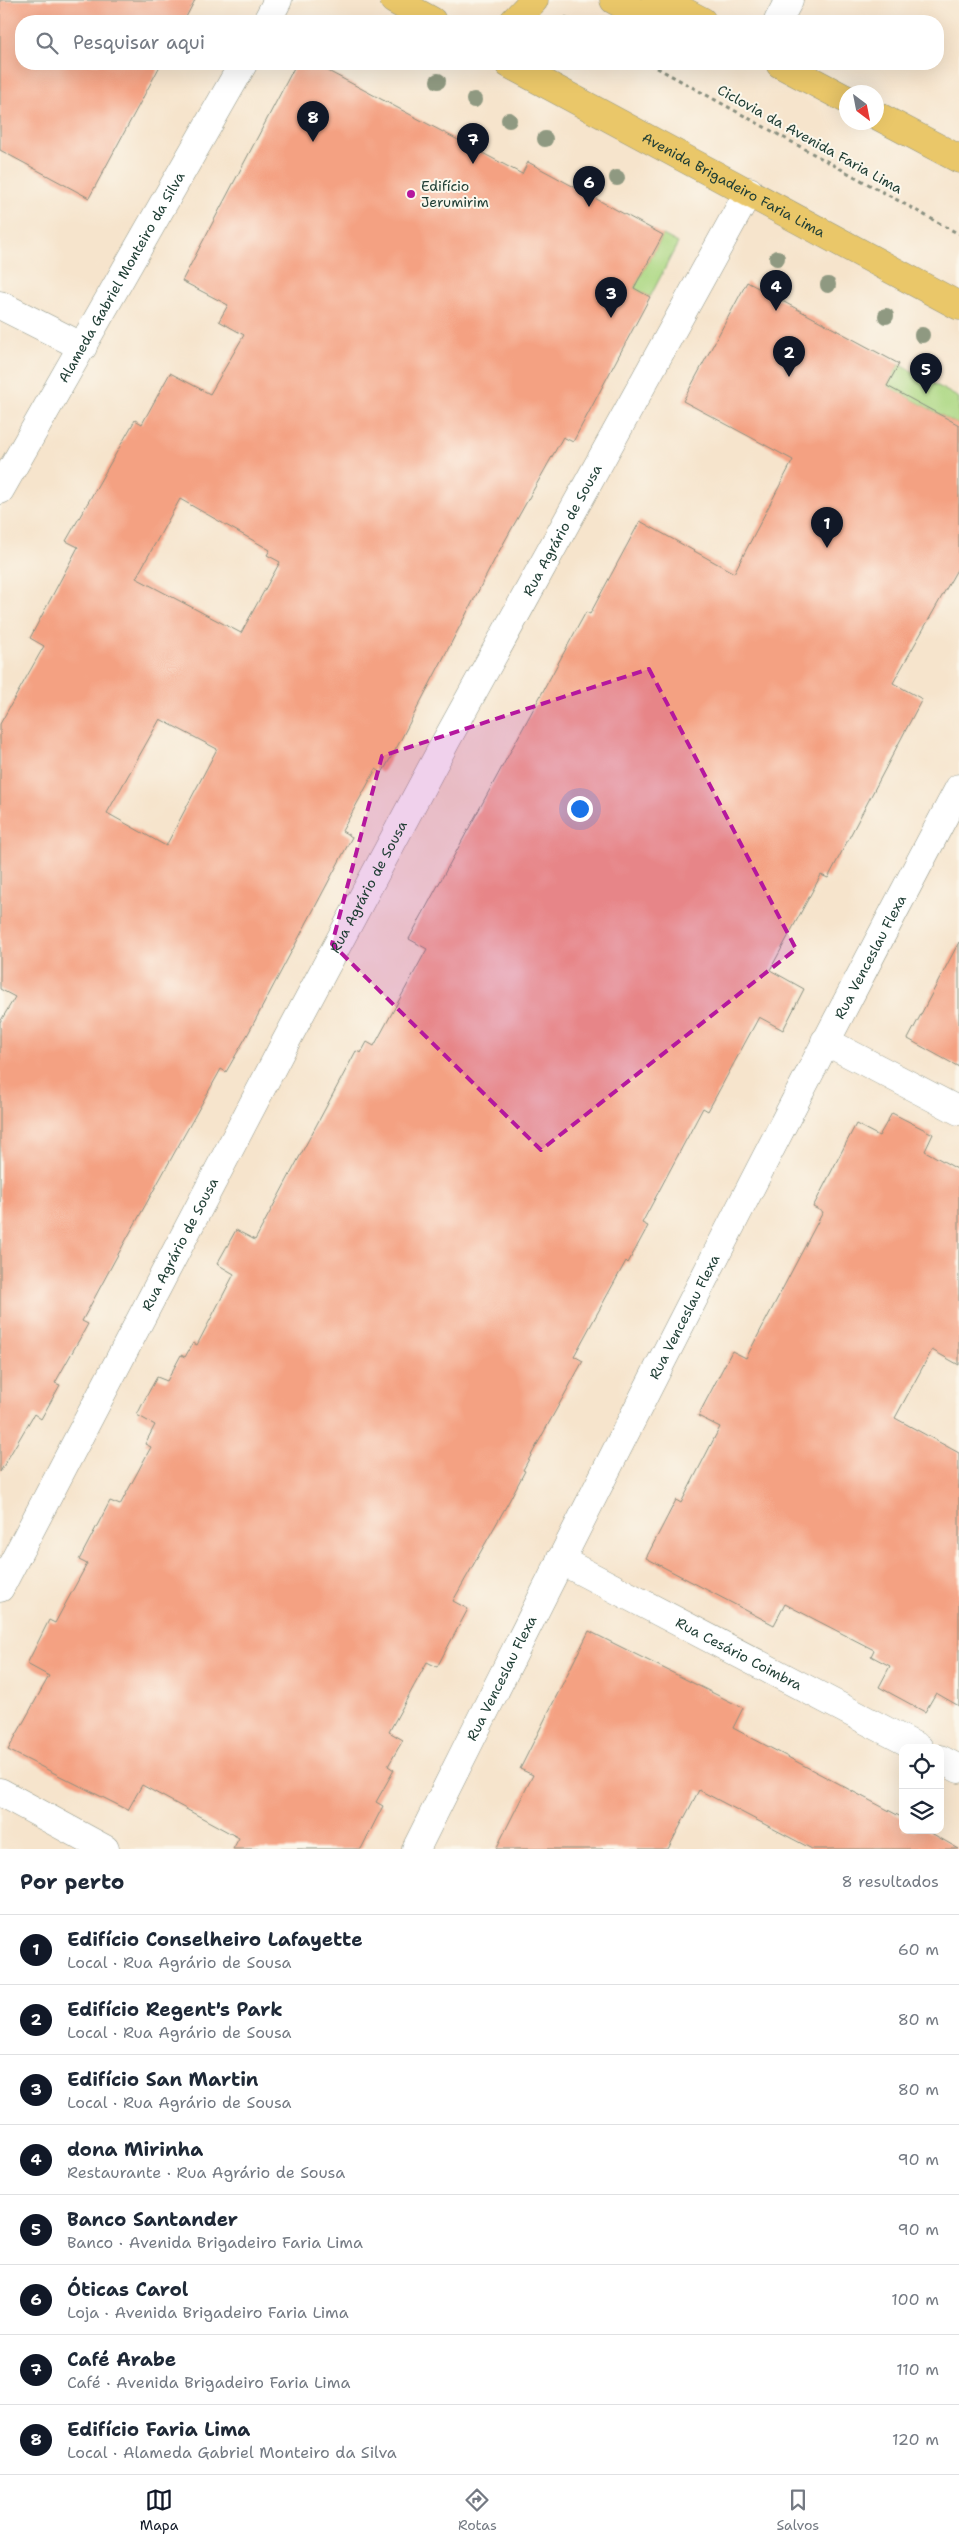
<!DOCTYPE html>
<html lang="pt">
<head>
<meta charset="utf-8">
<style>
  :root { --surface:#fff; --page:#f2f2f3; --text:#1f2937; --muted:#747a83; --line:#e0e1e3; --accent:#111827 }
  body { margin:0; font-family:"Shantell Sans",sans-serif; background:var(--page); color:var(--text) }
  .controls { position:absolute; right:15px; bottom:15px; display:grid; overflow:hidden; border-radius:10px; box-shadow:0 5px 20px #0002 }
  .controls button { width:45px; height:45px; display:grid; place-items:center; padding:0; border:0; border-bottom:1px solid var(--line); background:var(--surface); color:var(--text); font:25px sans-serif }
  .compass { position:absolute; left:839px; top:85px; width:45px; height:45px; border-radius:50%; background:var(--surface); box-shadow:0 5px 20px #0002; rotate:148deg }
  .you { position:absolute; left:579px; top:808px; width:18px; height:18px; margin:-12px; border:4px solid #fff; border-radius:50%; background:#1a73e8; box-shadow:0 0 0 8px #1a73e833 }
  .badge { display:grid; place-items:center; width:32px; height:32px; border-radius:50%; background:var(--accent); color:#fff; font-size:16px; font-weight:700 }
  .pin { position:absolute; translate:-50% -41px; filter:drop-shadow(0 1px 2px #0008) }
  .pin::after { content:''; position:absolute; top:26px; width:18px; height:15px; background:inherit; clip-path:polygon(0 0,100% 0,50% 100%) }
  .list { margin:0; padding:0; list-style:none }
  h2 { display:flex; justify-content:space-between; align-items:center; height:65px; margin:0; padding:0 20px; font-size:21px }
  h2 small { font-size:16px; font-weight:400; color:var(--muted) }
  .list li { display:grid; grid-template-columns:32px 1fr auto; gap:15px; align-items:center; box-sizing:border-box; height:70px; padding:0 20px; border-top:1px solid var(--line) }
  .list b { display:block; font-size:19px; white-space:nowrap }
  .list p { margin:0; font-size:16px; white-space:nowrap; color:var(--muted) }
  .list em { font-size:16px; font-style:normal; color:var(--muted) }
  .icon { flex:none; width:28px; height:28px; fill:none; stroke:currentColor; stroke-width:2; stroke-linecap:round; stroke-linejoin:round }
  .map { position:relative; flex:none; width:959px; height:1849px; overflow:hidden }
  .search { position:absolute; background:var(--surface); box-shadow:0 5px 20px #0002; left:15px; right:15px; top:15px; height:55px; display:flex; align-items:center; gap:12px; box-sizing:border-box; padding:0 18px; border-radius:20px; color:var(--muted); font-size:19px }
  .sheet { height:625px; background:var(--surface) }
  nav { display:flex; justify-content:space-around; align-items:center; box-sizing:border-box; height:70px; border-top:1px solid var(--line); background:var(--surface); font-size:14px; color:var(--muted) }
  nav a { display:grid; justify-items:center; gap:2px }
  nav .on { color:var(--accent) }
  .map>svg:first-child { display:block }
  .green { fill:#add884; stroke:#668a5c }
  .building { fill:#f4a182; fill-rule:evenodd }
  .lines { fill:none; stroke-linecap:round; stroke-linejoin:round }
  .minor-casing { stroke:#8a9080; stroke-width:29 }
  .highway-casing { stroke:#8a9080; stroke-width:29 }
  .path { stroke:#8a9080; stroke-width:3; stroke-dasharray:4 4; stroke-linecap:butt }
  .minor { stroke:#fff; stroke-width:28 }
  .highway { stroke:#eac769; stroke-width:28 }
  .tree { fill:#8f9981 }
  .marked { fill:#b5179e; fill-opacity:0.2; stroke:#b5179e; stroke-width:4; stroke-dasharray:10 6; stroke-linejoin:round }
  .poi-dot { fill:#b5179e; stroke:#fbf7ec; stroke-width:2 }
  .labels { text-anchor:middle; stroke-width:4; stroke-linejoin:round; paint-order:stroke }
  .street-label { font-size:14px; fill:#1f3d34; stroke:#fbf7ec }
  .poi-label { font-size:14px; fill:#1f3d34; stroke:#fbf7ec; text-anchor:start }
</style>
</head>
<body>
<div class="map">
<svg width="959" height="1849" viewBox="0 0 959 1849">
  <rect width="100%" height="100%" fill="#fbf7ec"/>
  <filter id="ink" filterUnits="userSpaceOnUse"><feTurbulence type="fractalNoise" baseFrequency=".02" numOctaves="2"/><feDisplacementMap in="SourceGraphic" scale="10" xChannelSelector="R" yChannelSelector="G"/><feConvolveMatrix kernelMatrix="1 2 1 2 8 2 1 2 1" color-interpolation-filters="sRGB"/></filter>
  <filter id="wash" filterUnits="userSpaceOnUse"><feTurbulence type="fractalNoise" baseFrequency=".0096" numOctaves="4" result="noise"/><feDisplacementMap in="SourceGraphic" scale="20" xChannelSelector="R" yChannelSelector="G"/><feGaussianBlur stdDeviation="1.12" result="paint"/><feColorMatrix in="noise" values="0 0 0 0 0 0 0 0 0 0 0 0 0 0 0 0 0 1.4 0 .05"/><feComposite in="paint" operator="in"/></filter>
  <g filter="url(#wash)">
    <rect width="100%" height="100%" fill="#f6e4cc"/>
    <path class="green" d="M663 235 678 243 650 297 634 288Z
      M899 364 959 398V425L887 386Z"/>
    <g id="blocks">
      <path class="building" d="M0 0H195L184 21H21V64H161L89 198 0 150Z
        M296 64H315L522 174 528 162 663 235 634 288 650 297 573 442 563 437 497 555 397 747 382 773 376 769 342 831 352 837 249 1032 226 1072 221 1069 116 1258 82 1321 88 1324 55 1383 60 1385 41 1419 34 1414 0 1472V1022L15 997 0 989V724L44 646 30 638 78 547 66 541 135 420 142 424 170 373 210 394 244 335 219 321 228 305 182 281ZM180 499 270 550 267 555 280 562 241 633 136 578ZM160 719 217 749 166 846 107 813Z
        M747 282 899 364 887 386 959 425V566L893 683 922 699 828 878 821 875 770 970 804 989 783 1030 759 1017 708 1111 703 1108 642 1223 648 1226 628 1263 626 1261 574 1356 583 1361 523 1470 525 1471 508 1503 453 1601 468 1609 437 1667 427 1662 389 1732 403 1740 388 1766 394 1770 376 1802 383 1806 361 1849H233L239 1838 142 1785 128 1810 8 1750 49 1676 27 1664 49 1620 55 1623 87 1564 79 1560 110 1501 120 1505 151 1447 145 1444 155 1425 137 1415 146 1397 157 1377 167 1381 181 1355 185 1357 193 1343 197 1345 234 1274 217 1264 236 1230 255 1240 356 1051 361 1053 367 1042 374 1046 427 949 409 939 575 632 586 612 590 614 640 521 734 573 793 460 683 401Z
        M959 942V1067L908 1039Z
        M892 1113 933 1134 925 1151 959 1170V1365L932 1350 895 1418 959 1453V1706L936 1693 925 1712 879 1687 890 1666 871 1656 874 1650 785 1604 774 1625 646 1558 676 1500 681 1503 720 1427 698 1416 732 1351 746 1358 823 1212 813 1207 856 1124 879 1136Z
        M589 1631 743 1708 733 1728 903 1818V1830H926L959 1849H812L699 1790 668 1849H496L533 1775 520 1769Z"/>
    </g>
  </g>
  <g filter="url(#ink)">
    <use href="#blocks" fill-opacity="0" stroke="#8a9080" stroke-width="1"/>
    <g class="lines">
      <g class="minor-casing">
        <g id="minor">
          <path d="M267 21 278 0"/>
          <path d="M778 21 789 0"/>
          <path d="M0 305 83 347"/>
          <path id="s1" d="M0 490 243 64"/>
          <path d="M825 1041 959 1111"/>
          <path id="s2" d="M560 1560 919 1748"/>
          <path id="s3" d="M0 1588 285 1043 446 741 749 191"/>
          <path d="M940 1759 959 1769"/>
          <path d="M0 1792 105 1849"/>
          <path id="s4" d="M416 1849C593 1494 773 1139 959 788"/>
        </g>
      </g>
      <g class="highway-casing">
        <g id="highway">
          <path d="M394 0 432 21"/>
          <path d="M614 0 638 13 674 7"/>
          <path d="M662 0 702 21"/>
          <path d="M514 21 534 0"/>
          <path id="s5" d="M509 64 959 306"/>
          <path d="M780 64 846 99"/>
          <path d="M876 115 959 159"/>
        </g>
      </g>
      <path class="path" d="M565 17 573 21
        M650 64 959 234"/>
      <use href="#minor" class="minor"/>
      <use href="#highway" class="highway"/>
    </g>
    <g class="tree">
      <circle cx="438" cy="81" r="8"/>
      <circle cx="474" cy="100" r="8"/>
      <circle cx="509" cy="120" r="8"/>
      <circle cx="545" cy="139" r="8"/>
      <circle cx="617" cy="178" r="8"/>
      <circle cx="777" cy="258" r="8"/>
      <circle cx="828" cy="285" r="8"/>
      <circle cx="886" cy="316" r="8"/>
      <circle cx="922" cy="335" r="8"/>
    </g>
  </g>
  <path class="marked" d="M649 669 796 949 541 1150 332 944 382 756Z"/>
  <circle class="poi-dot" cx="411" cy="194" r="5"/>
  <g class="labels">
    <g class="street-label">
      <text transform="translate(810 139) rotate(29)" y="5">Ciclovia da Avenida Faria Lima</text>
      <text dy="5" stroke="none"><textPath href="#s5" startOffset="255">Avenida Brigadeiro Faria Lima</textPath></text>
      <text dy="5" stroke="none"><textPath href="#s1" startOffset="245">Alameda Gabriel Monteiro da Silva</textPath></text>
      <text dy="5" stroke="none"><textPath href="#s3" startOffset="1198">Rua Agrário de Sousa</textPath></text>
      <text dy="5" stroke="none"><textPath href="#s3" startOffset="792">Rua Agrário de Sousa</textPath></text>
      <text dy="5" stroke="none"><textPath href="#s4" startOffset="1001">Rua Venceslau Flexa</textPath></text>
      <text dy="5" stroke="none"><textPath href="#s3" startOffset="388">Rua Agrário de Sousa</textPath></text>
      <text dy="5" stroke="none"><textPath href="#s4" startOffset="596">Rua Venceslau Flexa</textPath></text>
      <text dy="5" stroke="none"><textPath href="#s2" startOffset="202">Rua Cesário Coimbra</textPath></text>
      <text dy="5" stroke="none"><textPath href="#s4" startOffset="191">Rua Venceslau Flexa</textPath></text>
    </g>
    <g class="poi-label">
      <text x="421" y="191">Edifício<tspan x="421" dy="16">Jerumirim</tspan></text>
    </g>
  </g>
</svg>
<div class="controls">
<button><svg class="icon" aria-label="locate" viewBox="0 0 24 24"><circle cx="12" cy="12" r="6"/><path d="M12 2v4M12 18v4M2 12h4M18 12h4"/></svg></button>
<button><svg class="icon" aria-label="layers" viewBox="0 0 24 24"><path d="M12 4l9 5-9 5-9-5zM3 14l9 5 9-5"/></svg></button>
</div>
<svg class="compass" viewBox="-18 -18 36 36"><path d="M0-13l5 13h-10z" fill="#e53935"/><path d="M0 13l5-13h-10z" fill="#747a83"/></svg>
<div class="you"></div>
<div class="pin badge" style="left:827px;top:548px">1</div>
<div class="pin badge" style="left:789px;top:377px">2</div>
<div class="pin badge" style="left:611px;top:318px">3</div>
<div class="pin badge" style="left:776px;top:311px">4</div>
<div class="pin badge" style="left:926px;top:394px">5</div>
<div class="pin badge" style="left:589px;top:207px">6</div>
<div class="pin badge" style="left:473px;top:164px">7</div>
<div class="pin badge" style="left:313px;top:142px">8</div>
<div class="search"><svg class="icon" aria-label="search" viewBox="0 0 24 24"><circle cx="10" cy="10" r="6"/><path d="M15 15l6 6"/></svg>Pesquisar aqui</div>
</div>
<section class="sheet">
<h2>Por perto<small>8 resultados</small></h2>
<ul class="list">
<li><span class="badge">1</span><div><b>Edifício Conselheiro Lafayette</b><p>Local · Rua Agrário de Sousa</p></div><em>60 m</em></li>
<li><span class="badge">2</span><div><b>Edifício Regent's Park</b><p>Local · Rua Agrário de Sousa</p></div><em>80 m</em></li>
<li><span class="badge">3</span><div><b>Edifício San Martin</b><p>Local · Rua Agrário de Sousa</p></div><em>80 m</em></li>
<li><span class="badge">4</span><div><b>dona Mirinha</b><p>Restaurante · Rua Agrário de Sousa</p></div><em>90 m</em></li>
<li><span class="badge">5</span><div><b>Banco Santander</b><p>Banco · Avenida Brigadeiro Faria Lima</p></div><em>90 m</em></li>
<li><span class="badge">6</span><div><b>Óticas Carol</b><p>Loja · Avenida Brigadeiro Faria Lima</p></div><em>100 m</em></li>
<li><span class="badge">7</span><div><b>Café Arabe</b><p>Café · Avenida Brigadeiro Faria Lima</p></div><em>110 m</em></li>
<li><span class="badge">8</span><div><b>Edifício Faria Lima</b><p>Local · Alameda Gabriel Monteiro da Silva</p></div><em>120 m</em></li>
</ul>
</section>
<nav>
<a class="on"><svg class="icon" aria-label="map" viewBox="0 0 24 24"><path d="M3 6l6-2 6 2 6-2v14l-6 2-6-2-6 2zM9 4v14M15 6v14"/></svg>Mapa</a>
<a><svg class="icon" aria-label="directions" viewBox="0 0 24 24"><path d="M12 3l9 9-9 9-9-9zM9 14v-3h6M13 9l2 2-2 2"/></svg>Rotas</a>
<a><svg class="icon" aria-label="saved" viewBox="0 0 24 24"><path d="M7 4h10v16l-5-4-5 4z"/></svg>Salvos</a>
</nav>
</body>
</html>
